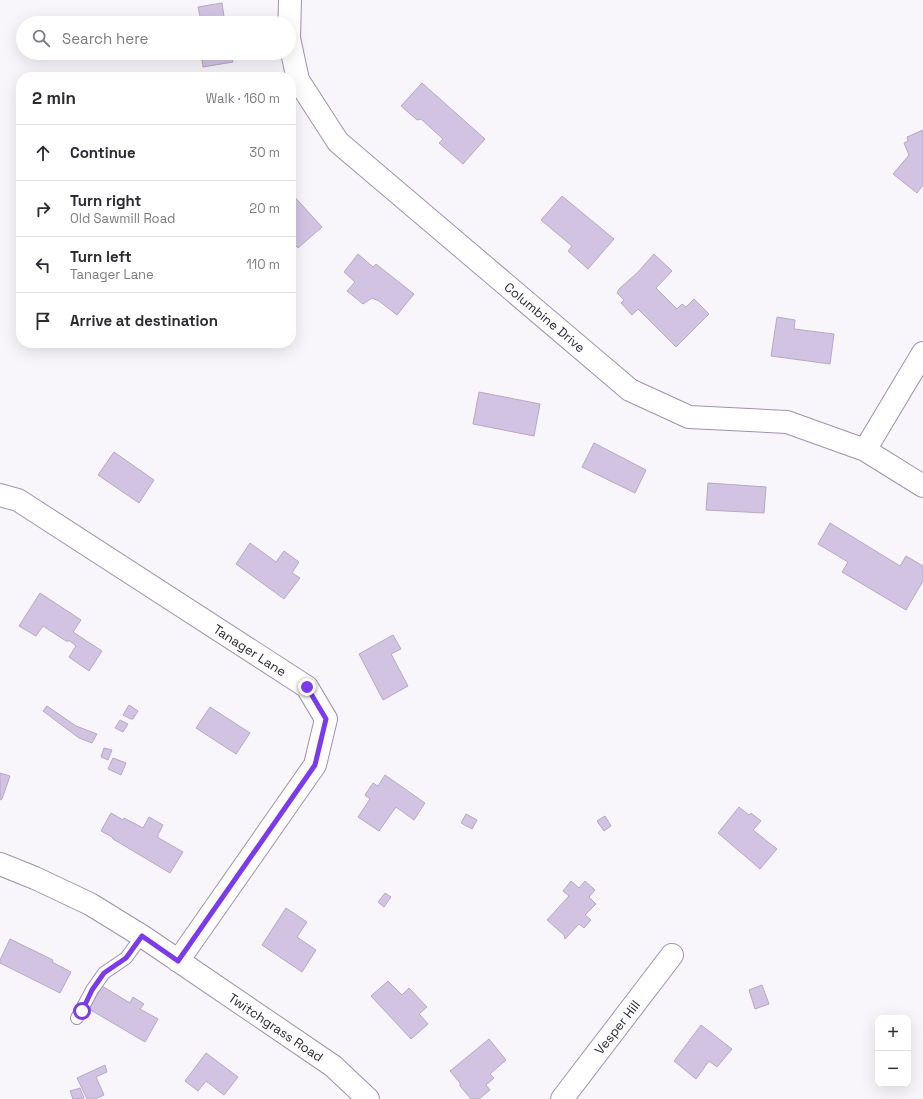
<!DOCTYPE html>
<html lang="en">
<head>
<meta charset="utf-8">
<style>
  :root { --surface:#fff; --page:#f7f7f7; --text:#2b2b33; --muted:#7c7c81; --line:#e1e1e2 }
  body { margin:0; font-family:"Space Grotesk",sans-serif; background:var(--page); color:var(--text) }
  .controls { position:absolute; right:12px; bottom:12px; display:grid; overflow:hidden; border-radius:8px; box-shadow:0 4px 16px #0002 }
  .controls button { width:36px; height:36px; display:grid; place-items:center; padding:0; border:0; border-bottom:1px solid var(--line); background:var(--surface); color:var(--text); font:20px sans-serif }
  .stop { position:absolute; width:12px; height:12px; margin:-9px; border:3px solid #7c3aed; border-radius:50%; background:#fff }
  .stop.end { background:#7c3aed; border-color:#fff; box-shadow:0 1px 4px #0008 }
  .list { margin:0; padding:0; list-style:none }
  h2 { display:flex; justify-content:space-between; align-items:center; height:52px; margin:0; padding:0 16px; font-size:17px }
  h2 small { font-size:13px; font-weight:400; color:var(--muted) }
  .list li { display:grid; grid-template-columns:26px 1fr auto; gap:12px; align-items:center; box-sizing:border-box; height:56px; padding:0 16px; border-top:1px solid var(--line) }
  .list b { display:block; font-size:15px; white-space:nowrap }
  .list p { margin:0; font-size:13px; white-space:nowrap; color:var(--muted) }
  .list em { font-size:13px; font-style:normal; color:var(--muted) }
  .icon { flex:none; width:22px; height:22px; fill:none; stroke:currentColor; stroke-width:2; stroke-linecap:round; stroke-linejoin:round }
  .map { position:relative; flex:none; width:923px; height:1099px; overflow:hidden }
  .search { position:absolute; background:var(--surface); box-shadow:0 4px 16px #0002; left:16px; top:16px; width:280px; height:44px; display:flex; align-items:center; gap:10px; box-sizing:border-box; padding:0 14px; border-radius:22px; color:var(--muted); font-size:15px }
  .panel { position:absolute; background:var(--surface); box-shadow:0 4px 16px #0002; left:16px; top:72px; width:280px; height:276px; border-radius:16px }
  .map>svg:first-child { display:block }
  .building { fill:#d2c3e3; stroke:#b7a8c7 }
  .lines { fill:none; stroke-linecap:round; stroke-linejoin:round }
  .service-casing { stroke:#a192b0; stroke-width:14 }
  .minor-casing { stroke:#a192b0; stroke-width:24 }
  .service { stroke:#fff; stroke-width:12 }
  .minor { stroke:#fff; stroke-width:22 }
  .route { stroke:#7c3aed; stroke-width:5 }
  .labels { text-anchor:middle; stroke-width:3; stroke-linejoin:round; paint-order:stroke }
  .street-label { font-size:13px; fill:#2e2835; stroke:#fff }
</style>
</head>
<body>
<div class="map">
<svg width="923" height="1099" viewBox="0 0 923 1099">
  <rect width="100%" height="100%" fill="#f8f5fb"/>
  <path class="building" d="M222 3 225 23H195V22L201 21 198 7Z
    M201 53H231L233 62 203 67Z
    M422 83 485 139 463 164 439 143 443 139 421 119 417 120 401 106Z
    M923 130V185L917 193 893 174 909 155 904 143 908 141 907 137Z
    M291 193 322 227 298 248 297 246 291 251Z
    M562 196 614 239 588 269 568 251 572 246 541 220Z
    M358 254 373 267 376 264 414 294 397 315 379 301 372 298 363 304 347 291 355 282 344 272Z
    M654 254 672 271 656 288 677 309 682 304 686 307 694 299 709 314 676 347 638 309 632 315 621 303 624 300 617 293 619 289 637 273Z
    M777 317 795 320 794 329 834 334 830 364 771 356Z
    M479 392 540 404 534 436 473 424Z
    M594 443 646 470 635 493 582 467Z
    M114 452 154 480 139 503 98 475Z
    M708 483 766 487 764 513 706 510Z
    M830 523 900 566 906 556 923 566V581L906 610 842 572 848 562 818 544Z
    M250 543 276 562 284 551 299 562 292 573 300 578 284 599 236 564Z
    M40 593 81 620 73 632 102 651 89 671 69 657 76 646 70 641H66L43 626 36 636 19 626Z
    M393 635 401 649 391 654 408 686 383 700 359 654Z
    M129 705 138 711 133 719H131L123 715Z
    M47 706 76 726 97 734 92 743 79 738 43 711Z
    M210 707 250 733 236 754 196 728Z
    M120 720 128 724 123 732 115 728Z
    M104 748 112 750 108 760 101 757Z
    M113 758 126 763 121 775 108 769Z
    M0 773 10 776 2 799 0 800Z
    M385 775 425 803 414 820 396 807 379 831 358 817 370 799 365 795 373 783 378 786Z
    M739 807 749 815 751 813 761 821 753 830 777 849 760 869 718 833Z
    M111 813 123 820 124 818 143 828 149 817 163 825 157 837 183 852 170 873 113 839 112 837 101 831Z
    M466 814 477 820 472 829 461 823Z
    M605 816 611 826 604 831 597 821Z
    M571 881 579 888 585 881 595 890 589 897 596 904 585 915 591 920 584 928 579 924 565 939 564 935 547 920 569 896 563 891Z
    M385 893 391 897 384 907 378 902Z
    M286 908 307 922 297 937 316 950 302 972 262 945Z
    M10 939 53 960 52 962 71 972 60 993 0 963V960Z
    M388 981 402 995 409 988 427 1007 419 1014 428 1024 411 1039 371 996Z
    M762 985 769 1004 755 1009 749 990Z
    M102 986 130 1003 133 997 144 1004 140 1009 158 1019 145 1042 89 1009Z
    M701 1025 732 1049 717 1067 709 1061 696 1079 674 1061Z
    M489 1039 506 1060 490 1074 494 1078 486 1085 490 1090 479 1099H471L460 1086V1083L450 1071Z
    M206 1053 238 1077 224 1095 206 1081 198 1091 185 1081Z
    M105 1065 107 1072 96 1077 104 1095 95 1099H87L77 1078Z
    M80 1088 84 1098 73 1099 70 1091Z"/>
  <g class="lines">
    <g class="service-casing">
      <path id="service" d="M77 1018 92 990 104 973 126 958 142 936"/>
    </g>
    <g class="minor-casing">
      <path id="minor" d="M290 0 289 38 298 80 338 142 630 390 689 417 787 422 865 450 923 486
        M865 450 923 353
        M0 495 18 500 307 687 326 719 315 765 178 961
        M0 864 35 878 90 904 142 936 333 1066 368 1099
        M562 1099 672 955"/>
    </g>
    <use href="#service" class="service"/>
    <use href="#minor" class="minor"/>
  </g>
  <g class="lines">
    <path class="route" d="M82 1011 92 990 104 973 126 958 142 936 178 961 315 765 326 719 307 687"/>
  </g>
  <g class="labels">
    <g class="street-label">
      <text transform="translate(545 317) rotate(40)" y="5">Columbine Drive</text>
      <text transform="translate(250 650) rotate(33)" y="5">Tanager Lane</text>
      <text transform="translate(276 1027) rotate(34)" y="5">Twitchgrass Road</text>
      <text transform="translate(617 1027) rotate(-52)" y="5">Vesper Hill</text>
    </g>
  </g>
</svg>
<div class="controls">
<button>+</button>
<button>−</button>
</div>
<div class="stop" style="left:82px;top:1011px"></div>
<div class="stop end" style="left:307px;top:687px"></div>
<div class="search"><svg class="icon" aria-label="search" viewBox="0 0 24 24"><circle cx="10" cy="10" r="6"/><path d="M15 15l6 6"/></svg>Search here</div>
<section class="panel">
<h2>2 min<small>Walk · 160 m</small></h2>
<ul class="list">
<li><svg class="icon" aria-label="ahead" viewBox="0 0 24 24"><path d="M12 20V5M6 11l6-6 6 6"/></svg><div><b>Continue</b></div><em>30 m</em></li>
<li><svg class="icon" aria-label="right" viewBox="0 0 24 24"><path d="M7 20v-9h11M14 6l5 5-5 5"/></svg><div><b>Turn right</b><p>Old Sawmill Road</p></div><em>20 m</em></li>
<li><svg class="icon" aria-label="left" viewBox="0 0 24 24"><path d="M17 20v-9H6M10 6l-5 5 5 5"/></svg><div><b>Turn left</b><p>Tanager Lane</p></div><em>110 m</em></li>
<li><svg class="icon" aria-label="arrive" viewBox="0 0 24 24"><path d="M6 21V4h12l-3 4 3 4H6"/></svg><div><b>Arrive at destination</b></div></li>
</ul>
</section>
</div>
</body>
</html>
